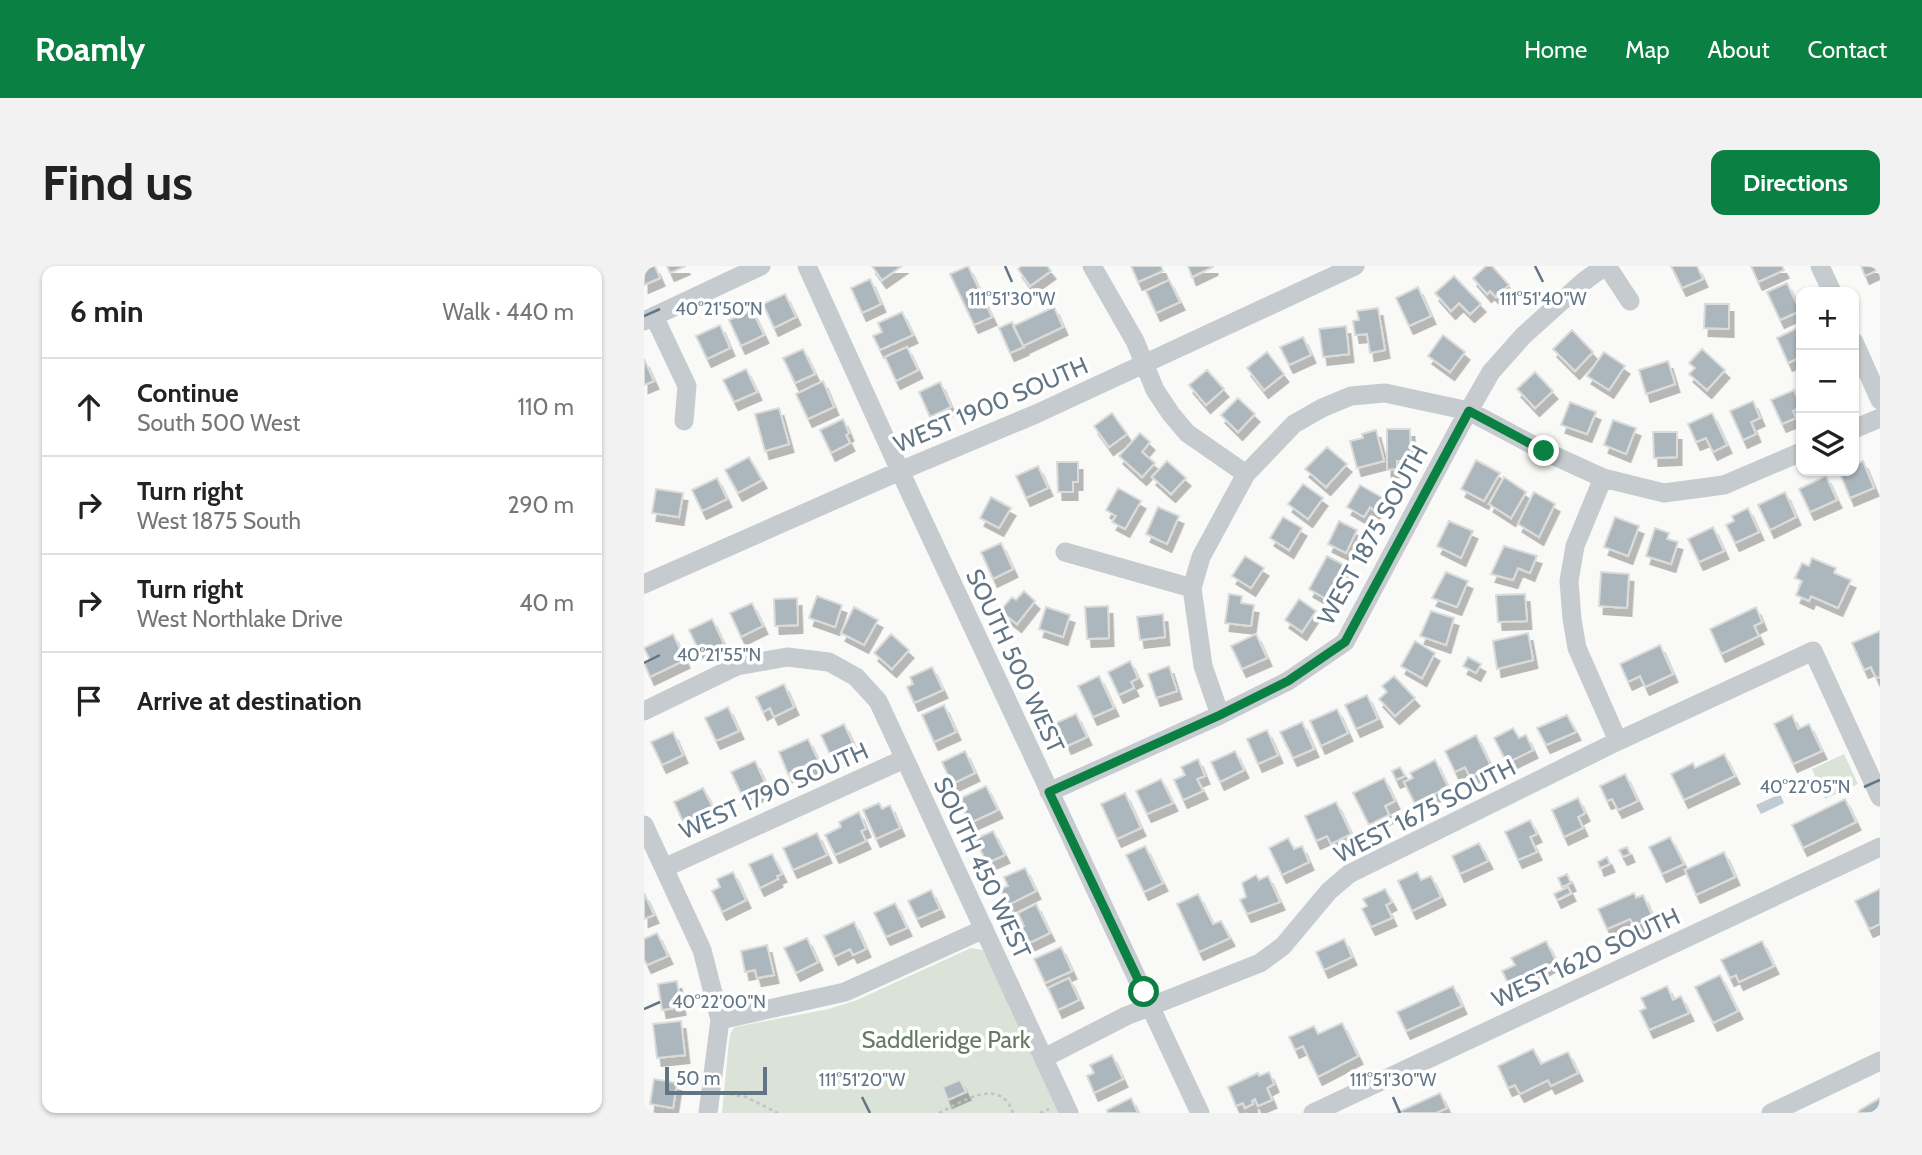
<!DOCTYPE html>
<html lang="en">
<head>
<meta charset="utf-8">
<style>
  :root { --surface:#fff; --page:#f2f2f2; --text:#222; --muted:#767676; --line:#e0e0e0; --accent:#0b8043 }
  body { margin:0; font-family:Cabin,sans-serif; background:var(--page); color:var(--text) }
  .controls { position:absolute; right:21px; top:21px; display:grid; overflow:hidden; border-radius:14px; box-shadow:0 2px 5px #0004 }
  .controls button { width:63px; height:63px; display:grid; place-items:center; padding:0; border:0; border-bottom:2px solid var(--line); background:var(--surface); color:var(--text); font:35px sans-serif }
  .scale { position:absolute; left:21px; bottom:18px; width:102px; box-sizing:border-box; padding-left:7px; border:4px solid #617585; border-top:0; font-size:19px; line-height:24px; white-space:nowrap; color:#617585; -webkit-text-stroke:5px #fff; paint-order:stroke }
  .stop { position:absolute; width:21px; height:21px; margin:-16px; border:5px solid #0b8043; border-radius:50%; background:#fff }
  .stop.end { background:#0b8043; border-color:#fff; box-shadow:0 2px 7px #0008 }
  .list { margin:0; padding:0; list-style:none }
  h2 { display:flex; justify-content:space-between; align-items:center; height:91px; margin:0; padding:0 28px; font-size:30px }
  h2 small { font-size:23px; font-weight:400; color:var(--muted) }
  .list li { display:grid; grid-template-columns:46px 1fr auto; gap:21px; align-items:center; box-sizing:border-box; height:98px; padding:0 28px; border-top:2px solid var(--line) }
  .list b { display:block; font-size:26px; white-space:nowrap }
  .list p { margin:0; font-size:23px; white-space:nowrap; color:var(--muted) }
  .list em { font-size:23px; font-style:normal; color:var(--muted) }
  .icon { flex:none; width:38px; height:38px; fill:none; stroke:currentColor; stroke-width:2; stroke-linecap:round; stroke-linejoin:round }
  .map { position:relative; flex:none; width:1236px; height:847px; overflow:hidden; border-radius:14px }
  header { display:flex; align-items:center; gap:42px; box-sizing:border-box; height:98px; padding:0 35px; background:var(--accent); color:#fff }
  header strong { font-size:33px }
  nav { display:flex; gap:38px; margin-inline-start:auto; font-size:24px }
  .intro { display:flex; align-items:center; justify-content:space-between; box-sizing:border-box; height:168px; padding:0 42px }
  h1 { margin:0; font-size:49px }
  .button { padding:18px 32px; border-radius:14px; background:var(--accent); color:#fff; font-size:24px; font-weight:700 }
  main { display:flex; gap:42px; padding:0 42px }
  aside { flex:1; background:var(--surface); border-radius:14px; box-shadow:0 2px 5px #0004 }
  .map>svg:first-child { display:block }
  .green { fill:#dbe2d7 }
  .water { fill:#bfcbd0 }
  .building { fill:#acb6bd; stroke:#dbdbd9; stroke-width:2; filter:url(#shadow) }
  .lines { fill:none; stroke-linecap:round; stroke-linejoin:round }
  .path { stroke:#c0c3c5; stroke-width:2.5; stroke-dasharray:3.5 3.5; stroke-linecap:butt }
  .minor { stroke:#c6cbcf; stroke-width:19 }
  .route { stroke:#0b8043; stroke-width:9 }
  .ticks { fill:none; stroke:#617585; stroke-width:2.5 }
  .labels { text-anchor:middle; stroke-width:7; stroke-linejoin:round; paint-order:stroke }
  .street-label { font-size:24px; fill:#617585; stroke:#fff }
  .park-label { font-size:24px; fill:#667b61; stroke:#fff }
  .ticks-label { font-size:18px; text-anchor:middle; fill:#617585; stroke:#fff; stroke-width:7; stroke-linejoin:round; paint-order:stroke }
</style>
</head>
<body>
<header>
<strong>Roamly</strong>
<nav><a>Home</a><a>Map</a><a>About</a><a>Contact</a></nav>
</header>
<div class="intro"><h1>Find us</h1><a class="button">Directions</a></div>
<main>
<aside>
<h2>6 min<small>Walk · 440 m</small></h2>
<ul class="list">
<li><svg class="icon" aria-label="ahead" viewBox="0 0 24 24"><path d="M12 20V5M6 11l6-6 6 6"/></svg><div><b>Continue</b><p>South 500 West</p></div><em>110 m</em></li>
<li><svg class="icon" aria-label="right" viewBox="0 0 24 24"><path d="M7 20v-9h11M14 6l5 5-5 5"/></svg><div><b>Turn right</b><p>West 1875 South</p></div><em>290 m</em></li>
<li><svg class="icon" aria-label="right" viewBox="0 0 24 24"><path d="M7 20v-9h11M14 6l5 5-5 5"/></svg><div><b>Turn right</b><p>West Northlake Drive</p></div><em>40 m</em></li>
<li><svg class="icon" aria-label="arrive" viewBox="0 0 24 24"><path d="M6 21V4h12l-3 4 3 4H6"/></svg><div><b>Arrive at destination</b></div></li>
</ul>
</aside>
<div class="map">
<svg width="1236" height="847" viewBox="0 0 1236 847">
  <defs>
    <filter id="shadow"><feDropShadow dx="4.5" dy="8" stdDeviation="0" flood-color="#0004"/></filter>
  </defs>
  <rect width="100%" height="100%" fill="#f9f9f7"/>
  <path class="green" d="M1200 488 1214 518 1181 533 1168 503Z
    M327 682 339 684 417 847H78L85 775 87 766 91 761 185 743 213 734Z"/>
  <path class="water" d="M1136 528 1140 537 1117 548 1112 539Z"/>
  <path class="building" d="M0 0H11L16 12 0 19Z
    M23 0H42L26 7Z
    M228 0H258L238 14Z
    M324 0 348 51 330 59 306 8Z
    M377 0H403L407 5 386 20 374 3Z
    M487 0H517L519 5 494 16Z
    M544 0H569V1L548 11Z
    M842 0H848L865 19 852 31 846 25 843 28 829 12Z
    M1027 0H1053L1059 13 1038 22Z
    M1107 0H1138L1140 4 1114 16Z
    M1217 0H1236V3L1221 10Z
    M810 10 837 38 826 48 815 37 807 45 791 27Z
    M226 13 237 38 218 47 207 22Z
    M525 14 536 36 512 47 502 25Z
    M1143 17 1156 45 1136 54 1123 26Z
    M774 21 787 50 765 60 752 32Z
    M141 28 152 51 130 62 119 38Z
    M1061 38H1085V63L1060 62Z
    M410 41 419 61 379 80 369 60Z
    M734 42 741 84 726 87 723 68 711 69 709 55 715 54 713 45Z
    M108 44 120 69 97 80 85 54Z
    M258 46 269 69 236 84 229 70 238 66 234 57Z
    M368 56 380 81 366 87 355 62Z
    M76 59 86 82 63 93 52 70Z
    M702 60 705 88 679 91 675 63Z
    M1157 60V91L1144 97 1133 72Z
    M928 64 949 86 931 105 909 83Z
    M799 69 821 86 806 106 784 90Z
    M659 71 667 89 645 99 636 81Z
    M263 81 274 104 252 115 241 91Z
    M159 83 171 108 151 117 139 92Z
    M1058 83 1081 104 1063 124 1045 108 1051 102 1045 97Z
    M623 86 640 108 620 124 603 102Z
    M960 86 981 100 965 124 943 110Z
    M0 93 10 115 0 119Z
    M1024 95 1031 118 1002 128 995 104Z
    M102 103 113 126 90 136 79 114Z
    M563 104 580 123 562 139 545 119Z
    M891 106 909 125 891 142 873 123Z
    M179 115 190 141 164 153 152 128Z
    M296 116 307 141 286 151 275 126Z
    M1150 124 1157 141 1149 145 1152 152 1138 158 1127 134Z
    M594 132 611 148 594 166 577 149Z
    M1109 135 1116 152 1107 156 1112 168 1099 174 1086 145Z
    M926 136 952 146 943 168 917 159Z
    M135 142 145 178 121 185 111 148Z
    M468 147 483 168 465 181 450 160Z
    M1068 147 1083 179 1069 186 1062 172 1052 176 1044 158Z
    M199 153 205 167 202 169 206 177 187 187 176 164Z
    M969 154 992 162 982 188 960 179Z
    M743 163H766L767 195H753V203L743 204Z
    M732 164 740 195 713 202 706 175 719 172 718 168Z
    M1009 166H1033V191L1010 192Z
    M496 167 506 176 498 186 511 197 498 211 475 190Z
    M683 181 703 198 682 221 661 203Z
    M105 191 118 214 94 227 81 204Z
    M832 194 856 207 840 235 817 223Z
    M523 195 542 212 527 228 508 211Z
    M1219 195 1230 222 1206 232 1195 205H1210V199Z
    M413 196H434V216H429V226H414Z
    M394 200 404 222 382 232 372 210Z
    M1182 210 1193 234 1166 246 1155 223Z
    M860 211 882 226 867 252 845 238Z
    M73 212 83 233 58 245 48 224Z
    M659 218 679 232 664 253 644 238Z
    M716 219 739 232 731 245 726 241 720 251 703 241Z
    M474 222 497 235 481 263 468 256 472 250 462 244Z
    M12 223 39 227 35 251 8 247Z
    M890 226 911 238 895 271 874 258Z
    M1141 226 1152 251 1126 264 1114 239Z
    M347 231 367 242 355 262 336 252Z
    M514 241 535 250 523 278 502 268Z
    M1104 242 1115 266 1091 277 1082 259 1090 255 1088 250Z
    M639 251 658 262 645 284 626 272Z
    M971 251 995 260 984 290 960 281Z
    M695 255 713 264 702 287 684 278Z
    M805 255 829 265 817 292 793 280Z
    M1069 261 1080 285 1055 296 1044 273Z
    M1011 262 1025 267 1023 273 1034 276 1027 298 1002 290Z
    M357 277 369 303 349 313 337 286Z
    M860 280 893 290 886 307 874 302 869 314 847 308Z
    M601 290 620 302 607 322 588 310Z
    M683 290 704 301 686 335 665 323Z
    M1168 292 1192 302 1190 307 1207 314 1194 342 1167 330 1165 335 1152 329 1158 315 1151 312 1158 297 1165 300Z
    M802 306 824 315 813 341 788 332Z
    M957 306 985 308 983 342 955 340Z
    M380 325 391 335 373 358 356 345 368 331 372 334Z
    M585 328 598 330 597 337 610 339 607 360 581 357Z
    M881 328 883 355 854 356 852 329Z
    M173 330 198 339 191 361 165 352Z
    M153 332 154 359 131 360 130 333Z
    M655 333 672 345 658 366 641 354Z
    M108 337 119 360 97 371 86 347Z
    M464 340 465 372 443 373 441 341Z
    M210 341 234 354 220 379 197 367Z
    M402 341 426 349 419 371 395 363Z
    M1112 341 1118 356 1110 360 1115 370 1077 388 1066 363Z
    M787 345 810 352 802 379 776 370Z
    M519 348 521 371 496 374 493 351Z
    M68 353 80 378 57 389 45 364Z
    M1236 365V411L1232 412 1227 401 1220 404 1208 377Z
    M884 367 889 394 853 403 849 375Z
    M29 368 41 394 6 411 0 397 6 394 0 382Z
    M247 368 265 384 248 403 230 387Z
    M612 368 623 392 598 403 587 380Z
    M771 375 791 387 778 412 757 400Z
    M1016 379 1029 408 1001 421 996 410 984 416 976 398Z
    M824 391 837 398 832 407 819 400Z
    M486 395 494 412 487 416 490 422 475 429 464 406Z
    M525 400 533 425 512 432 504 408Z
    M288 401 299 424 270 437 263 421 269 418 266 411Z
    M455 410 470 442 449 451 434 420Z
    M750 410 771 432 751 450 735 433 743 426 738 420Z
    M140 418 150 441 130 451 126 442 119 446 112 431Z
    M723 429 734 453 712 463 701 439Z
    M300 439 312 466 290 476 278 449Z
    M84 441 95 465 72 475 61 452Z
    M693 443 704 467 677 480 666 455Z
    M432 448 443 471 423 480 412 457Z
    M923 449 932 466 902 479 893 462Z
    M1148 449 1154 463 1165 458 1178 485 1149 498 1130 458Z
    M658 456 670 483 649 492 636 466Z
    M200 458 211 482 188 493 177 469Z
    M869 462 875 472 882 469 889 484 863 497 850 472Z
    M623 464 634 489 614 498 603 473Z
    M29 466 39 489 18 499 7 476Z
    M832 469 847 500 826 511 821 501 811 506 801 485Z
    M164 473 176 498 162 505 160 500 144 508 135 486Z
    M321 485 331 507 308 518 298 496Z
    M591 485 600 504 576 516 567 496Z
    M1080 488 1091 510 1040 534 1027 508 1049 497 1051 502Z
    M554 493 561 510 553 513 559 525 539 534 530 514 541 509 537 501Z
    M791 494 804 521 771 538 760 516 769 512 766 507Z
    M111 495 124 523 100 534 87 506Z
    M756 501 761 510 752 514 748 505Z
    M981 508 994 535 974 544 968 533 963 535 956 520Z
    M740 512 751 535 741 540 745 549 725 559 709 527Z
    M517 513 529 537 503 548 492 525Z
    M342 520 354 544 326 557 315 533Z
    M59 522 72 548 42 562 30 536Z
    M481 527 497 562 473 573 457 538Z
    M934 532 941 547 934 551 939 562 920 571 908 544Z
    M1201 533 1212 556 1159 582 1148 559Z
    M692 536 707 568 687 578 683 570 672 575 661 550Z
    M235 537 238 543 246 539 256 562 232 573 219 544Z
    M215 546 222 563 217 565 222 575 191 589 181 569 197 561 195 556Z
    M886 554 893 568 886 571 893 586 874 594 861 566Z
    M349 565 361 589 343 597 331 573Z
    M173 567 183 589 149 604 139 582Z
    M1026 571 1040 598 1018 608 1005 581Z
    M644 572 650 583 658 580 665 596 638 609 625 582Z
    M835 577 844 595 816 608 808 590Z
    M501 580 519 617 500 626 482 589Z
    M983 581 986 588 979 591 975 584Z
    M1080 586 1091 611 1052 629 1041 604Z
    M128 588 138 608 133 610 134 613 116 622 105 598Z
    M963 591 966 598 956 602 954 596Z
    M381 602 392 625 364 639 356 623 364 620 360 611Z
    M89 606 102 634 78 646 68 625 76 621 73 613Z
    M773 606 777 614 787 610 797 631 768 645 754 615Z
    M923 608 927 617 918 621 914 612Z
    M612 609 615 614 624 610 636 636 603 648 596 634 602 631 598 617Z
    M924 621 927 627 913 634 910 628Z
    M741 623 748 636 742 639 748 652 727 661 718 643 723 640 719 633Z
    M1236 623V658L1225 663 1211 635Z
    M287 624 296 643 273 653 264 635Z
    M0 627 10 649 0 653Z
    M990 627 992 632 999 629 1009 651 990 660 986 653 963 663 954 643Z
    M554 628 569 658 577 655 586 672 555 686 533 638Z
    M251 637 263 662 242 671 230 647Z
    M392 638 406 667 381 679 374 663 380 660 374 647Z
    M210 656 222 683 209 689 206 683 190 691 180 670Z
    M13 667 24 690 3 699 0 693V673Z
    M163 672 174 696 152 707 140 682Z
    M700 673 708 691 680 704 672 686Z
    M902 675 912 695 866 721 858 705 871 699 867 692Z
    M1118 675 1130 700 1095 716 1092 709 1086 712 1077 694Z
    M123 679 130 709 113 712 111 704 101 706 97 685Z
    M417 681 428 705 401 717 390 693Z
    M1076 709 1094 745 1069 757 1051 721Z
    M425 712 435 734 414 744 404 722Z
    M33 715 37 741 18 744 14 718Z
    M809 720 818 740 762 765 753 746Z
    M1023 720 1029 734 1037 730 1045 747 1005 764 996 745 1002 742 997 732Z
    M37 755 41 789 13 792 9 758Z
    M698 757 714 790 674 811 659 780 651 784 645 771 670 760 674 768Z
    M889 783 897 798 924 786 934 807 907 820 904 814 876 828 871 819 864 822 854 800Z
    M468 789 479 813 450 827 443 810 450 807 446 799Z
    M625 806 630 818 623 822 628 834 614 840 611 833 608 835 609 838 601 842 599 837 592 840 584 821 614 807 615 810Z
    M10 813 33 817 29 842 6 838Z
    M316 814 322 826 304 834 299 821Z
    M796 827 803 842 792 847H752Z
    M487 832 494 847H464L463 844Z
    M1236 832V847H1214L1216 844Z"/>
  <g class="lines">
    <path class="path" d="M86 828 102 831 134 847
      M295 847C320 835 356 810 369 847
      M396 847 405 843"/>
    <path class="minor" d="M163 0 268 231 556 847
      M448 0 491 75 511 124 527 148 543 167 602 208
      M963 0 986 35
      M1176 0 1188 26
      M10 50 43 120 40 155
      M0 55 117 0
      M1210 76 1236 134
      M1210 163 1236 152
      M959 212 931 280 925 315 928 353 933 382 974 475
      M421 286 548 322
      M0 318 256 205 392 148 711 0
      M0 445 93 400 143 391 185 396 212 411 234 435 425 847
      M576 449 559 400 548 322 557 291 602 208 650 158 678 142 707 130 741 127 825 145 900 185 959 212 1020 227 1080 219 1157 186
      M405 526 576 449 644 415 701 376 815 162 847 106 879 70 939 16 961 0
      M0 559 58 684 76 754 64 847
      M20 602 260 493
      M76 754 201 726 340 663
      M400 792 482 750 616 697 639 680 685 625 705 608 974 475 1169 385 1236 531
      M669 847 1236 581
      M1127 847 1236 795"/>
  </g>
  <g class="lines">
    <path class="route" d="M500 726 405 526 576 449 644 415 701 376 825 145 900 185"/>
  </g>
  <path class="ticks" d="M361 0 368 16M891 0 899 16M0 50 16 43M0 397 16 389M1220 521 1236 514M0 743 16 736M218 831 226 847M749 831 756 847"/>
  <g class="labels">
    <g class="street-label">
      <text transform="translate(347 139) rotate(-23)" y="8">WEST 1900 SOUTH</text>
      <text transform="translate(729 269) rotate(-61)" y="8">WEST 1875 SOUTH</text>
      <text transform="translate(371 395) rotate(65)" y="8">SOUTH 500 WEST</text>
      <text transform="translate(130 525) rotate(-24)" y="8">WEST 1790 SOUTH</text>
      <text transform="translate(781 545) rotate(-27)" y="8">WEST 1675 SOUTH</text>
      <text transform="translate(338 602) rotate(65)" y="8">SOUTH 450 WEST</text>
      <text transform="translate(942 692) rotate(-25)" y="8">WEST 1620 SOUTH</text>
    </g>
    <g class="park-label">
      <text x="302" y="782">Saddleridge Park</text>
    </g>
  </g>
  <g class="ticks-label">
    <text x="368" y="39">111°51'30"W</text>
    <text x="899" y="39">111°51'40"W</text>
    <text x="75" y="49">40°21'50"N</text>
    <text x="75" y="395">40°21'55"N</text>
    <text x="1161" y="527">40°22'05"N</text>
    <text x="75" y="742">40°22'00"N</text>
    <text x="218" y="820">111°51'20"W</text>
    <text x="749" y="820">111°51'30"W</text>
  </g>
</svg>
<div class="controls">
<button>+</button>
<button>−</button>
<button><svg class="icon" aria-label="layers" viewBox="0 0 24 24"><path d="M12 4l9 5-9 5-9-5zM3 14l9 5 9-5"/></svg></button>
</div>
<div class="scale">50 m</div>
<div class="stop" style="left:500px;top:726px"></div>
<div class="stop end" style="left:900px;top:185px"></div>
</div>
</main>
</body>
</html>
